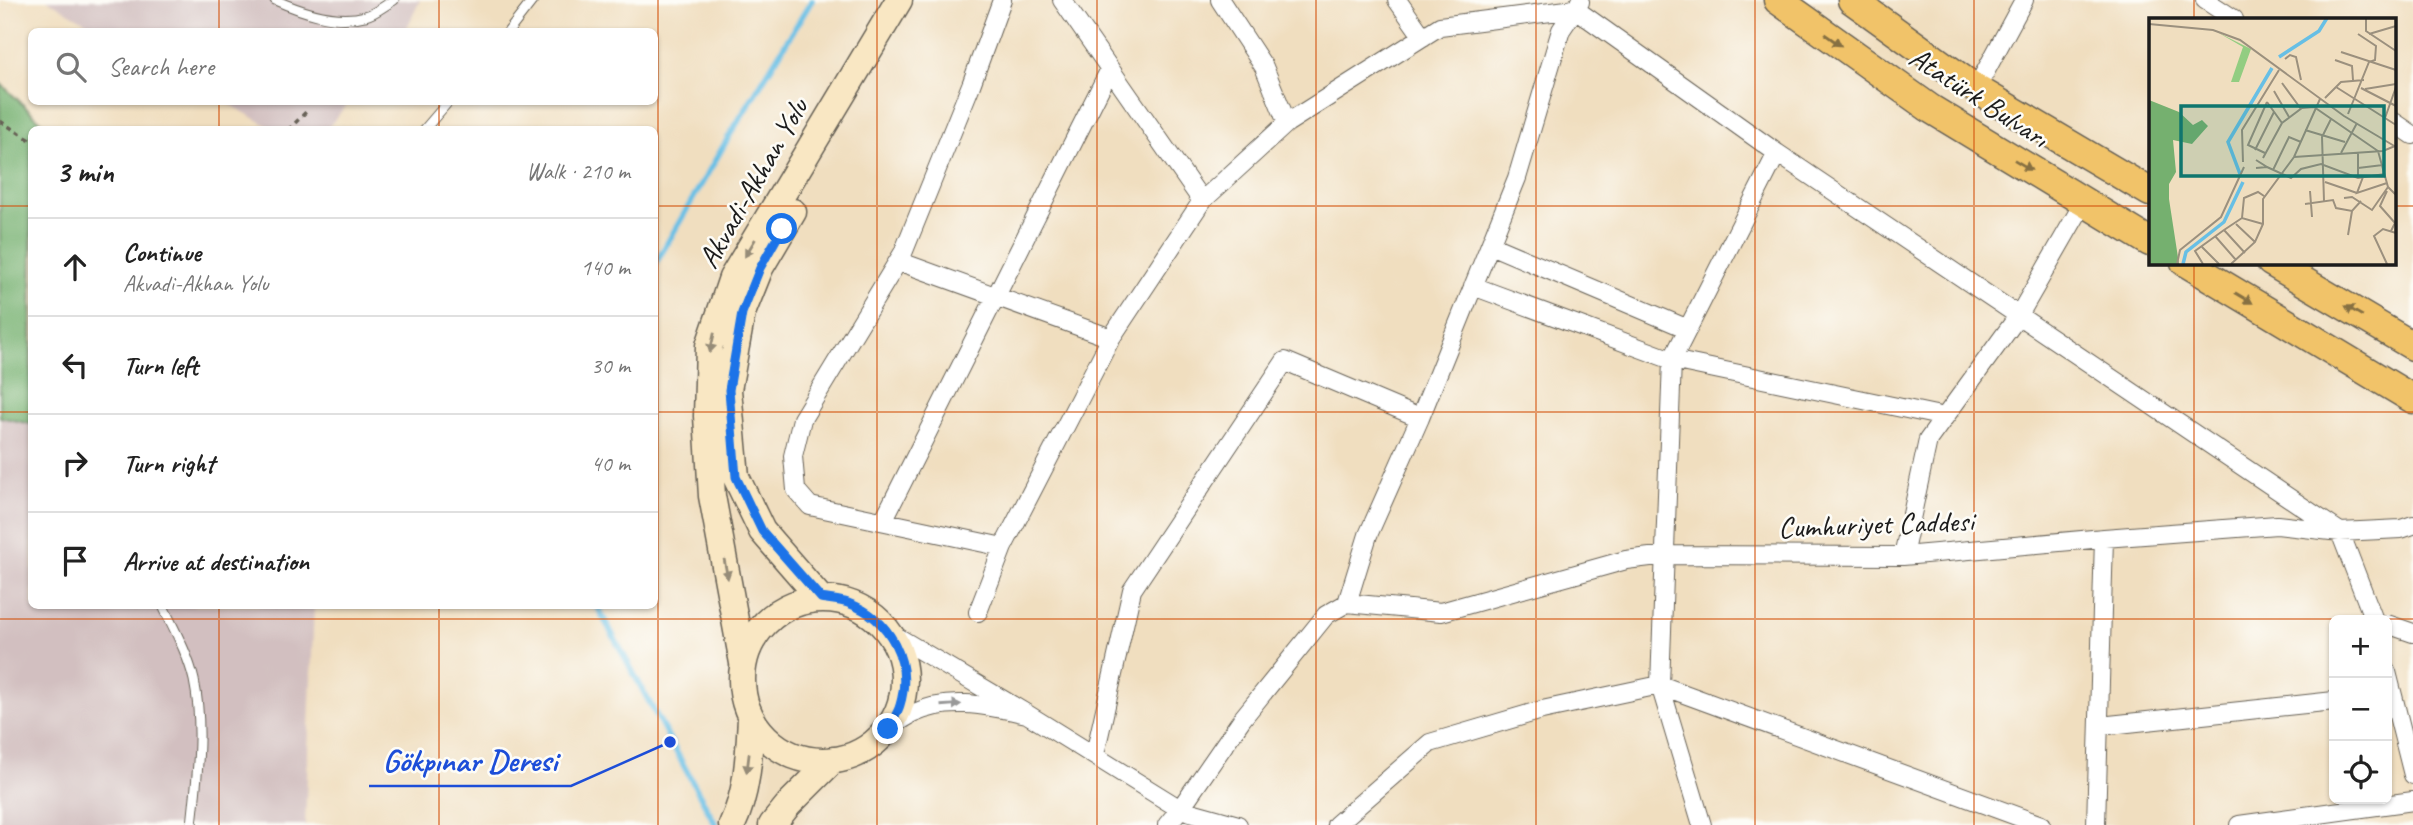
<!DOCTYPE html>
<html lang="en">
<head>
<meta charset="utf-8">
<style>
  :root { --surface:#fff; --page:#f6f6f6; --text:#222; --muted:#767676; --line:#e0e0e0 }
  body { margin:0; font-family:Caveat,sans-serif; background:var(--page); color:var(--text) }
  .controls { position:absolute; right:21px; bottom:21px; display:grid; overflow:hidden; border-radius:10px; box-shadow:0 2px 5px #0004 }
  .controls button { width:63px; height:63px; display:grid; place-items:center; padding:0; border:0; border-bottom:2px solid var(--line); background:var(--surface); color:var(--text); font:35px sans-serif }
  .stop { position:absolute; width:21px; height:21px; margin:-16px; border:5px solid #1a73e8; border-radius:50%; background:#fff }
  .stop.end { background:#1a73e8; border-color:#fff; box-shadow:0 2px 7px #0008 }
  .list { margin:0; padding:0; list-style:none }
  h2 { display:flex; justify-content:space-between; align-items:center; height:91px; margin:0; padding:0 28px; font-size:30px }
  h2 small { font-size:23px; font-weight:400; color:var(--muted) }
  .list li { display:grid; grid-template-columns:46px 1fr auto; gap:21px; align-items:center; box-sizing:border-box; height:98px; padding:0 28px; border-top:2px solid var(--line) }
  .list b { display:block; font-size:26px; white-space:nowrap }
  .list p { margin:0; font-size:23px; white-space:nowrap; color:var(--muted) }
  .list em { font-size:23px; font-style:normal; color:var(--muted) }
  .icon { flex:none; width:38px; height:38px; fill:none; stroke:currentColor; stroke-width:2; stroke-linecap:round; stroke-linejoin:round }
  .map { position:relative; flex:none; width:2413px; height:825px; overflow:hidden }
  .search { position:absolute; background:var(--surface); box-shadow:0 2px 5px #0004; left:28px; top:28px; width:630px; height:77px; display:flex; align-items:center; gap:18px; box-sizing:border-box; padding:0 24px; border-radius:10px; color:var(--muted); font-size:26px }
  .panel { position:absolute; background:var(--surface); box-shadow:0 2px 5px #0004; left:28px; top:126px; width:630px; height:483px; border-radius:10px }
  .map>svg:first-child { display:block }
  .industrial { fill:#d2bfc0 }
  .forest { fill:#75b06f; stroke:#486646; stroke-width:2 }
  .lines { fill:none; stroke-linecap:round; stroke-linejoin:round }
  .stream { stroke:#67bfe5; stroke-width:6 }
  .service-casing { stroke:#666055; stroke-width:11 }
  .minor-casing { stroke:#666055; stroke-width:20 }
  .secondary-casing { stroke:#666055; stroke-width:29 }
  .primary-casing { stroke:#666055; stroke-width:31 }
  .path { stroke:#666055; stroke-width:3.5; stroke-dasharray:5 5; stroke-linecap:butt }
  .service { stroke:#fff; stroke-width:9 }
  .minor { stroke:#fff; stroke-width:18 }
  .secondary { stroke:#f9e7c3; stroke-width:26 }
  .primary { stroke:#f1c369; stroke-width:28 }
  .oneway { fill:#867042 }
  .oneway2 { fill:#968c78 }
  .oneway3 { fill:#999 }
  .route { stroke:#1a73e8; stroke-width:9 }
  .grid { fill:none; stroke:#d4530e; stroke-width:2; stroke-opacity:0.55 }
  .labels { text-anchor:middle; stroke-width:5; stroke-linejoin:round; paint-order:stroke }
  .street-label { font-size:30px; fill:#1c1c1c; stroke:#fdfcf7 }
  .inset-river { fill:none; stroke:#67bfe5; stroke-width:3.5 }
  .inset-road { fill:none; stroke:#9b907e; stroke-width:2 }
  .view { fill:#0f766e; fill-opacity:0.15; stroke:#0f766e; stroke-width:3.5 }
  .inset-edge { fill:none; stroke:#1c1c1c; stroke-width:3.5 }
  .leader { fill:none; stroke:#1d4ed8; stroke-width:2.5 }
  .callout-dot { fill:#1d4ed8; stroke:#fdfcf7; stroke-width:2.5 }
  .callout-label { font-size:32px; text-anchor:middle; font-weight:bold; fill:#1d4ed8; stroke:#fdfcf7; stroke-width:5; stroke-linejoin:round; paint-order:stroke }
</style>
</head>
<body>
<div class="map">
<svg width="2413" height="825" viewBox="0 0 2413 825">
  <rect width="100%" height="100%" fill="#fdfcf7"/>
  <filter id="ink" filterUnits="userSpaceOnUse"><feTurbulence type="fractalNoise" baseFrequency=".0143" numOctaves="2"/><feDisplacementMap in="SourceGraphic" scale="14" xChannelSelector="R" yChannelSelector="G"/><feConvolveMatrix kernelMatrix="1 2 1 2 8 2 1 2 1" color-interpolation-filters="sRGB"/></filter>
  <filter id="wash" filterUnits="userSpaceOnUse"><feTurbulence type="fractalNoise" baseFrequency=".00686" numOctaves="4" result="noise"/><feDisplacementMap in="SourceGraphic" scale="28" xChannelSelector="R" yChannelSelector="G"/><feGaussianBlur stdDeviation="1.57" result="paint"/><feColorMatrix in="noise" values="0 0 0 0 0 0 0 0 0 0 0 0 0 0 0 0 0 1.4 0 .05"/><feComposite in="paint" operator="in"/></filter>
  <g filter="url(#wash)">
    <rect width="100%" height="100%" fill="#f0debf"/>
    <path class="industrial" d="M47 0H420L405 32 102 31Z
      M225 102H349L326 130 274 129Z
      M0 417 31 424 32 606H314L305 825H0Z"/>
    <path class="forest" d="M0 83 49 129 32 130 31 424 0 417Z"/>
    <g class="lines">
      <path class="stream" d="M654 266 731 133 812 0
        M597 606 716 825"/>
    </g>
  </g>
  <g filter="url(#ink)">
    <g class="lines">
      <g class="service-casing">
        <path id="service" d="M275 0C302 12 336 24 365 16 375 14 385 5 394 0
          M508 32 533 0
          M424 130 448 102
          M163 606C174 629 188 654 194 680 204 728 197 777 192 825"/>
      </g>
      <g class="minor-casing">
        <path id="minor" d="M1002 0 971 85 903 253 802 419 793 456 796 490 810 506 1003 547
          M1062 0 1202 201
          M1220 0 1264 67 1287 123
          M1397 0 1423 37
          M2205 0 2234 19
          M1976 89 2024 0
          M2394 122 2413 135
          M1490 245 1688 329
          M898 261 1111 338
          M1473 286 1672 360 1945 417
          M883 521 1110 69
          M1903 556 1928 440 2019 315 2084 202
          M1347 603 1441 612 1626 560 1666 555 1903 556 2104 538 2277 525 2340 532 2401 529 2413 525
          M978 612 1003 547 1111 338 1202 201 1287 123 1440 26 1575 9 1777 153 2340 532 2374 620
          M2387 624 2413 633
          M2387 672 2413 775
          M1027 714 1180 809 1238 825
          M2100 726 2334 701
          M888 729C896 724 904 718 912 714 949 696 989 706 1027 714L889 632
          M1095 754 1132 590 1285 361 1420 418
          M1167 825 1180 809 1242 719 1326 615 1347 603 1368 535 1420 418 1517 178 1561 30 1580 2
          M1336 825 1430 743 1542 710 1660 685 2041 825
          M1702 825 1660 685 1672 360 1777 153
          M2096 825 2104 538
          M2239 825 2413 801"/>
      </g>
      <g class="secondary-casing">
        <path id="secondary" d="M793 212 760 268 742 313 728 390 736 477 762 531 821 599
          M742 680a81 81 0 1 1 162 0a81 81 0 1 1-162 0Z
          M743 663 712 496 707 416 709 346 732 278 899 0
          M732 825C748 792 749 754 751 718
          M772 825 789 804 833 760"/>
      </g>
      <g class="primary-casing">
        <path id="primary" d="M1778 0 1931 109 2150 242
          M1852 0 1976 89 2150 192
          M2185 262 2413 399
          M2271 262 2413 346"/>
      </g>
      <path class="path" d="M0 121 32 141
        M288 130 309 109"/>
      <use href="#service" class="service"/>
      <use href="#minor" class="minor"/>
      <use href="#secondary" class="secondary"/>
      <use href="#primary" class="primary"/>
    </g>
    <defs><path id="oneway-solid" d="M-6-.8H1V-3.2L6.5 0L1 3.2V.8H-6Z" transform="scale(1.75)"/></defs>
    <g class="oneway">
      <use href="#oneway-solid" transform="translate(1833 40) rotate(35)"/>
      <use href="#oneway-solid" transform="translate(2023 165) rotate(31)"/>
      <use href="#oneway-solid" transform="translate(2244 298) rotate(31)"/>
      <use href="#oneway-solid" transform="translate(2354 311) rotate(-150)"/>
    </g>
    <g class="oneway2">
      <use href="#oneway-solid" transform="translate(750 248) rotate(121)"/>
      <use href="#oneway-solid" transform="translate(712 343) rotate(103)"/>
      <use href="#oneway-solid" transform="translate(726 569) rotate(79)"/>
      <use href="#oneway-solid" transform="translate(748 763) rotate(97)"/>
    </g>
    <use class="oneway3" href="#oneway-solid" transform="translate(951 705) rotate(-4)"/>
  </g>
  <g class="lines" filter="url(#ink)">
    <path class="route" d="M782 229 760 268 742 313 729 390 736 477 762 531 821 598C830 600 840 600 848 603 890 618 913 662 900 705 898 713 892 721 888 729"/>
  </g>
  <path class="grid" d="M219 0V32M439 0V32M658 0V825M877 0V825M1097 0V825M1316 0V825M1536 0V825M1755 0V825M1974 0V825M2194 0V19M219 102V130M439 102V130M0 206H32M654 206H2150M2394 206H2413M2194 262V825M0 412H32M654 412H2413M219 606V825M439 606V825M0 619H2413"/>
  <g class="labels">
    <g class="street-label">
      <text transform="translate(1979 97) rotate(33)" y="10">Atatürk Bulvarı</text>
      <text transform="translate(753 183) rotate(-60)" y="10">Akvadi-Akhan Yolu</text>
      <text transform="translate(1876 524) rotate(-2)" y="10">Cumhuriyet Caddesi</text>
    </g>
  </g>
  <g transform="translate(2149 18)">
    <rect width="247" height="247" fill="#f0debf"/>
    <path d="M68 14 102 31 90 64H82L94 29Z" fill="#92cd81"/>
    <path d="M0 82 30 94 44 107 53 102 59 108 43 126 24 122 27 154 20 166V181L30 246H0Z" fill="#75b06f"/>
    <path class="inset-river" d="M130 39 170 13 178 0M91 156 79 124 123 50M34 246 37 234 75 204 94 164"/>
    <path class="inset-road" d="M217 0V13L247 33M0 6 64 12 91 22 195 98 247 129M220 16 247 8M192 34 247 52M136 41 141 37 147 39 152 62M186 42 203 48 204 62M133 65 152 91M187 69 247 107M212 70 247 88M216 71 247 66M125 73 140 99M176 80 192 64 215 62M118 84 133 105M199 96 220 44 226 42 227 28 209 16M236 100 247 69M156 112 196 124M106 132 125 94M116 135 99 127 118 84M192 135 208 105M145 139 234 133 246 128M114 140 133 105 153 90 165 89 229 133 239 169 247 177M94 144 93 112 130 52M118 149 142 160 152 151 172 146 209 160 236 156M107 150 118 149 107 142M209 150 234 147M124 152 140 119 152 124M214 159 208 175 238 165M209 160V134M176 164 208 175M161 173 163 199M238 173 231 188 246 205 242 213M195 180 203 179 223 192 239 169M175 183 173 119 182 101M156 186 184 182 187 190 203 193 212 183M93 200 95 180 109 174 115 178M87 206 106 224M75 212 96 235M199 217 203 193M66 218 87 242M53 229 70 246M28 246 31 232 72 199 95 149M54 246 46 233 75 212 93 200 114 206M82 246 106 224 114 206V181L145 139 171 81M238 246 225 218 234 211 247 215"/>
    <path class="view" d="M32 88H235V158H32Z"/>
    <rect width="247" height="247" class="inset-edge"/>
  </g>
  <path class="leader" d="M670 742L571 786H369"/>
  <circle class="callout-dot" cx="670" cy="742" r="7"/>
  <g class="callout-label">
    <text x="470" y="771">Gökpınar Deresi</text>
  </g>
</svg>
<div class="controls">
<button>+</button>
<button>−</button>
<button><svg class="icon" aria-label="locate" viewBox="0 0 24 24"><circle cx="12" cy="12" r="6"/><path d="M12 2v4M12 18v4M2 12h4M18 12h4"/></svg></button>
</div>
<div class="stop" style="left:782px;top:229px"></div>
<div class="stop end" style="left:888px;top:729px"></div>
<div class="search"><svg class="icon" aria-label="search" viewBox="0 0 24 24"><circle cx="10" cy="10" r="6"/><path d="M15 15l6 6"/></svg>Search here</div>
<section class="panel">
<h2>3 min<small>Walk · 210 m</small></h2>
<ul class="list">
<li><svg class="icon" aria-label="ahead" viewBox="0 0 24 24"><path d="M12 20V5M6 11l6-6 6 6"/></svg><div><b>Continue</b><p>Akvadi-Akhan Yolu</p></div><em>140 m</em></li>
<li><svg class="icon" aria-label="left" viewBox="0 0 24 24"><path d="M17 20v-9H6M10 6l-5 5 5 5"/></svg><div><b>Turn left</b></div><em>30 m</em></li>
<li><svg class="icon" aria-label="right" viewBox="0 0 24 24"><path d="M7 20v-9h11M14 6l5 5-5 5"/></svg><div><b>Turn right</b></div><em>40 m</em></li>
<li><svg class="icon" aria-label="arrive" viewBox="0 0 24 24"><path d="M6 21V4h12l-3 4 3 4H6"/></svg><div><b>Arrive at destination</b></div></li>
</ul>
</section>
</div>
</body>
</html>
